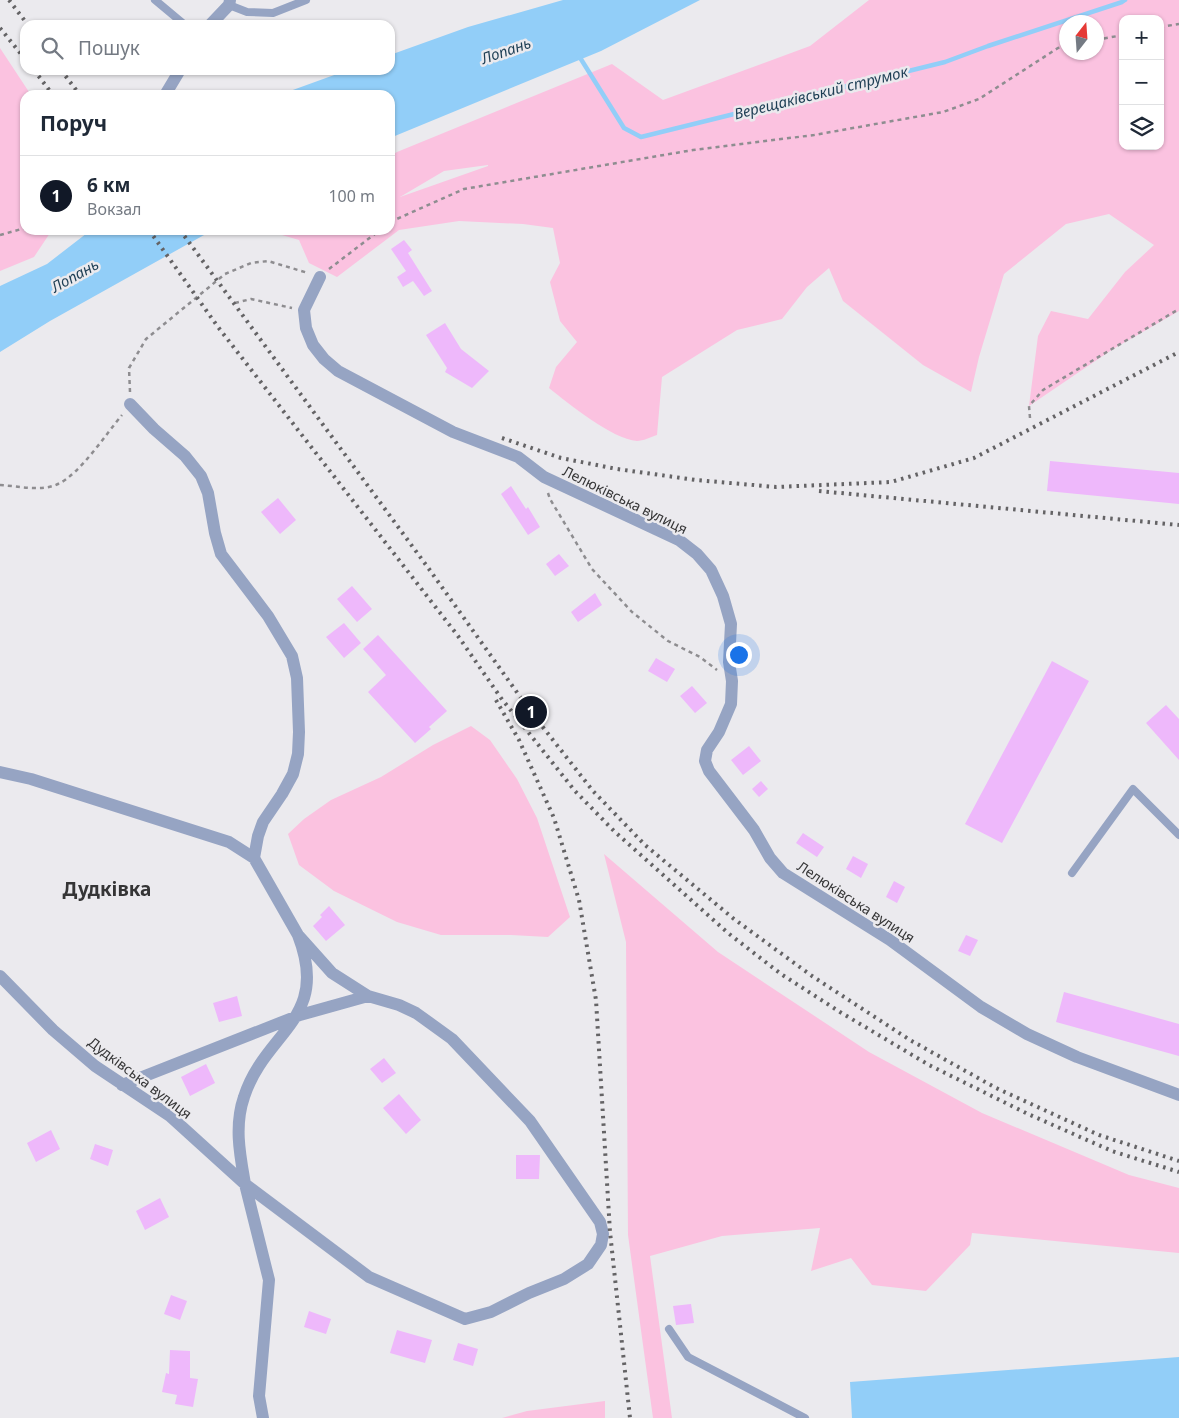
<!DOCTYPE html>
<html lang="uk">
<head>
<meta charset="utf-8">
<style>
  :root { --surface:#fff; --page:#f2f2f3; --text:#1f2937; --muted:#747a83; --line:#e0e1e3; --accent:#111827 }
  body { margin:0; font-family:"Noto Sans",sans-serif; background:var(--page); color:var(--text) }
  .controls { position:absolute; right:15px; top:15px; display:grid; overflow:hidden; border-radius:10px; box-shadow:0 1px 4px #0004 }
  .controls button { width:45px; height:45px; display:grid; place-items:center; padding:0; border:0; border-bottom:1px solid var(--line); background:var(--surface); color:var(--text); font:25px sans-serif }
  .compass { position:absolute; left:1059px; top:15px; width:45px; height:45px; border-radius:50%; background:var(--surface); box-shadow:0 1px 4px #0004; rotate:17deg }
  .you { position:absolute; left:738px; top:654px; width:18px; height:18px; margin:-12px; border:4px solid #fff; border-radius:50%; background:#1a73e8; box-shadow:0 0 0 8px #1a73e833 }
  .badge { display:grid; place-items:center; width:32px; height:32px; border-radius:50%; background:var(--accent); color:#fff; font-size:16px; font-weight:700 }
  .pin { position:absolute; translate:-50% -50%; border:2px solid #fff; box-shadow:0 1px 5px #0006 }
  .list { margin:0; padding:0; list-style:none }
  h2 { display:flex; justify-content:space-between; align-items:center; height:65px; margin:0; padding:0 20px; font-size:21px }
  h2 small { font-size:16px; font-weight:400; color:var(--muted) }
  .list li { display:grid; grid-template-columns:32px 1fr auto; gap:15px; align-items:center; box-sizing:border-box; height:80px; padding:0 20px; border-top:1px solid var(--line) }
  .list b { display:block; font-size:19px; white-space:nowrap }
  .list p { margin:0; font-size:16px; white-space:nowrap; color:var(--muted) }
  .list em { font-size:16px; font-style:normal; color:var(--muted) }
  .icon { flex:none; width:28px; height:28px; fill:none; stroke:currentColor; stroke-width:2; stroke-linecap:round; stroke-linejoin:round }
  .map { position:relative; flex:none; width:1179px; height:1418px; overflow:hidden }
  .search { position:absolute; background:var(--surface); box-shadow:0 1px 4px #0004; left:20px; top:20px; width:375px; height:55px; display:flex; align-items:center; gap:12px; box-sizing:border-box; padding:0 18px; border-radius:15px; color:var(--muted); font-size:19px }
  .panel { position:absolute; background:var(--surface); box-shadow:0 1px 4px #0004; left:20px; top:90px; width:375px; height:145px; border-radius:15px }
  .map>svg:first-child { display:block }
  .green { fill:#fbc2e0; fill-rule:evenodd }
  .water { fill:#92cef8 }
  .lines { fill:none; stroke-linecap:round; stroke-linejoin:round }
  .stream { stroke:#92cef8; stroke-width:4.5 }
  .building { fill:#eeb8fb }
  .path { stroke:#8e8d90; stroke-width:2.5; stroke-dasharray:4 4; stroke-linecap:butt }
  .service { stroke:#96a4c3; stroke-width:8 }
  .minor { stroke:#96a4c3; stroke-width:12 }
  .rail { stroke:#646365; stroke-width:4; stroke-dasharray:2.5 5; stroke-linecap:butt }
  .labels { text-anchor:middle; stroke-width:5; stroke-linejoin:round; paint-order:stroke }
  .street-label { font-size:14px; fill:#353536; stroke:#ebeaee }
  .water-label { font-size:15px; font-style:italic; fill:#1d3e54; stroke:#ebeaee }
  .district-label { font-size:19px; font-weight:bold; fill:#353536; stroke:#ebeaee }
</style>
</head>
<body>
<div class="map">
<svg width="1179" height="1418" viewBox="0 0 1179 1418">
  <rect width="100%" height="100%" fill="#ebeaee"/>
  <path class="green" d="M869 0H1179V311L1113 349 1029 406 1038 336 1051 311 1088 319 1125 272 1154 245 1109 214 1066 224 1004 274 979 357 971 392 923 365 843 301 829 268 807 287 782 319 737 330 662 377 657 435C651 437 643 441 637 441 612 439 569 404 549 388L556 367 577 342 560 321 550 282 560 263 553 228 523 224 459 221 399 230 337 277 309 263 299 240 265 230H390V156L397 152 612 64 663 100 810 46ZM1123 19H1160V146H1123ZM1066 22H1096V52H1066ZM488 165V166L400 197 444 171Z
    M0 48 31 95H25V230H52L34 257 0 271Z
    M471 726 490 740 517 779 537 818 570 917 548 937 511 935H441L397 922 334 891 299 865 288 834 304 819 331 800 381 777 433 745Z
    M604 854 718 952 869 1052 982 1113 1129 1175 1179 1188V1253L972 1233 970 1245 926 1291 872 1285 851 1258 811 1271 820 1228 722 1236 650 1256 672 1418H653L628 1235 626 942Z
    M605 1401V1418H502L527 1411Z"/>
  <path class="water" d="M563 0H700L601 51 390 138V95H279L348 70H390V55L468 27Z
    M91 230H213L50 321 0 352V286L47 264Z
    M1179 1357V1418H852L850 1382Z"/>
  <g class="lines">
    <path class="stream" d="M579 56 624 128 641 137 945 62 988 46 1122 2 1125 0"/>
  </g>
  <path class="building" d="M404 240 412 250 408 253 432 291 424 296 413 281 403 287 397 277 406 271 391 249Z
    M445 323 461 349 489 371 472 388 445 372 447 368 426 335Z
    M1050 461 1179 473V504L1047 491Z
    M511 486 526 509 528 507 540 527 528 535 501 494Z
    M278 498 296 520 280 534 261 512Z
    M559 554 569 566 555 576 546 564Z
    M352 586 372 609 357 622 337 599Z
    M595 593 602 605 578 622 571 612Z
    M344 623 361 643 344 658 326 637Z
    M378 635 447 711 429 727 431 729 415 743 368 692 386 675 363 649Z
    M656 658 675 669 667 682 648 671Z
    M1052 661 1089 681 1002 843 965 824Z
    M692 686 707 703 695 713 680 696Z
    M1166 705 1179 719V760L1146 723Z
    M749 746 761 761 743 775 731 760Z
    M761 781 768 789 759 797 752 789Z
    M803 833 824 847 817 857 796 843Z
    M853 856 868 864 861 878 846 869Z
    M894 881 905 887 897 903 886 897Z
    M329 906 345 925 326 941 313 926 322 917 320 915Z
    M966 935 978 940 970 956 958 951Z
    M1064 992 1179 1024V1056L1056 1022Z
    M237 996 242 1016 219 1022 213 1003Z
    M384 1058 396 1073 382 1083 370 1069Z
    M206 1064 215 1083 190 1096 181 1077Z
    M399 1094 421 1120 406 1134 383 1108Z
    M51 1130 60 1149 36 1162 27 1143Z
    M95 1144 113 1150 108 1166 90 1159Z
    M516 1155H540L539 1179H516Z
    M160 1198 169 1217 145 1230 136 1211Z
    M171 1295 187 1301 180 1320 164 1314Z
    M691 1304 694 1323 676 1325 673 1306Z
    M309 1311 331 1319 326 1334 304 1327Z
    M397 1330 432 1340 425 1363 390 1353Z
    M458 1343 478 1349 473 1366 453 1360Z
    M170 1350 190 1351V1378L198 1379 193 1407 175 1404 177 1395 162 1392 166 1373 169 1374Z"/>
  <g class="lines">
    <path class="path" d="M1160 27 1179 24
      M1096 40 1123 35
      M390 222 464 189 693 150 814 135 943 112 979 99 1058 48 1066 46
      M0 235 25 228
      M329 269 380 230
      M235 303 251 299 292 308
      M130 392 129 368 146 339 225 274 251 263 268 261 308 273
      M1030 418 1029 406 1043 390 1179 309
      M0 485C18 486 41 492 58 484 80 474 106 434 122 415
      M548 493 550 499 592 569 632 612 668 641 700 657 717 670"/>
    <path class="service" d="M155 0 185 25
      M229 5 247 12 273 13 306 0
      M1072 873 1133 789 1179 835
      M669 1329 688 1357 805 1418"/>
    <path class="minor" d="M210 25 229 5 230 0
      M165 95 180 70
      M320 277 304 310 306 328 313 345 324 359 338 371 453 432 518 457 544 477 679 540 697 554 711 570 723 596 731 624 729 662 732 681 731 704 719 732 707 750 705 761 709 771 754 830 770 858 783 873 890 940 981 1007 1027 1034 1077 1057 1179 1095
      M130 404 154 429 185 456 201 476 208 493 215 533 221 554 268 616 292 656 297 678 299 732 298 754 293 774 282 794 263 822 258 836 254 858
      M0 772 31 779 229 842 254 858 298 935 332 973 368 996 399 1005 416 1013 452 1039 530 1121 600 1222 603 1234 601 1245 588 1264 564 1279 529 1293 491 1312 465 1319 369 1277 245 1184C240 1155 234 1126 244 1097 265 1031 331 1020 298 935
      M0 976 53 1030 95 1066 170 1116 245 1184 269 1280 259 1396 263 1418
      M122 1085 300 1015 368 996"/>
    <path class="rail" d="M9 0 28 25
      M0 28 25 59
      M34 70 53 95
      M61 70 80 95
      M149 230 218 327 458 636 501 698 575 791 614 831 728 933 781 974 840 1012 929 1065 1028 1114 1112 1151 1179 1172
      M180 230 429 569 531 712 593 791 645 845 734 919 812 976 910 1040 996 1088 1099 1135 1179 1161
      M502 438 561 458 617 469 696 480 776 487 891 482 974 458 1179 352
      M819 491 1179 525
      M496 700 519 740 554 818 579 900 596 1000 610 1232 630 1418"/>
  </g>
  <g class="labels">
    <g class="street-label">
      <text transform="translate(625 500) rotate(26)" y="5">Лелюківська вулиця</text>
      <text transform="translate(856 902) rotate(33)" y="5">Лелюківська вулиця</text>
      <text transform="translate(140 1078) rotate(37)" y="5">Дудківська вулиця</text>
    </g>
    <g class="water-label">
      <text transform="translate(506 51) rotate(-19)" y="5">Лопань</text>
      <text transform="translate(821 93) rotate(-14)" y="5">Верещаківський струмок</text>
      <text transform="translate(75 276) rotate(-29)" y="5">Лопань</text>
    </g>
    <g class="district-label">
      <text x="107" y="896">Дудківка</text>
    </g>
  </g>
</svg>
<div class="controls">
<button>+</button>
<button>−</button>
<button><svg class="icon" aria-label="layers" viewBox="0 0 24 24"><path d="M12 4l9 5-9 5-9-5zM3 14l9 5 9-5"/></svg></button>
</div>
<svg class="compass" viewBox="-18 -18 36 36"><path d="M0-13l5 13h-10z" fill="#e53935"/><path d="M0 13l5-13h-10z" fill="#747a83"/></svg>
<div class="you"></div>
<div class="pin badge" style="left:531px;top:712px">1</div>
<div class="search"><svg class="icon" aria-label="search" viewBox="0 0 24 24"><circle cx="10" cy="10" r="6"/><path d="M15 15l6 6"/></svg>Пошук</div>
<section class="panel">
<h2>Поруч<small></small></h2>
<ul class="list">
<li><span class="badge">1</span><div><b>6 км</b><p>Вокзал</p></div><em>100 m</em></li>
</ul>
</section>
</div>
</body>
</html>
